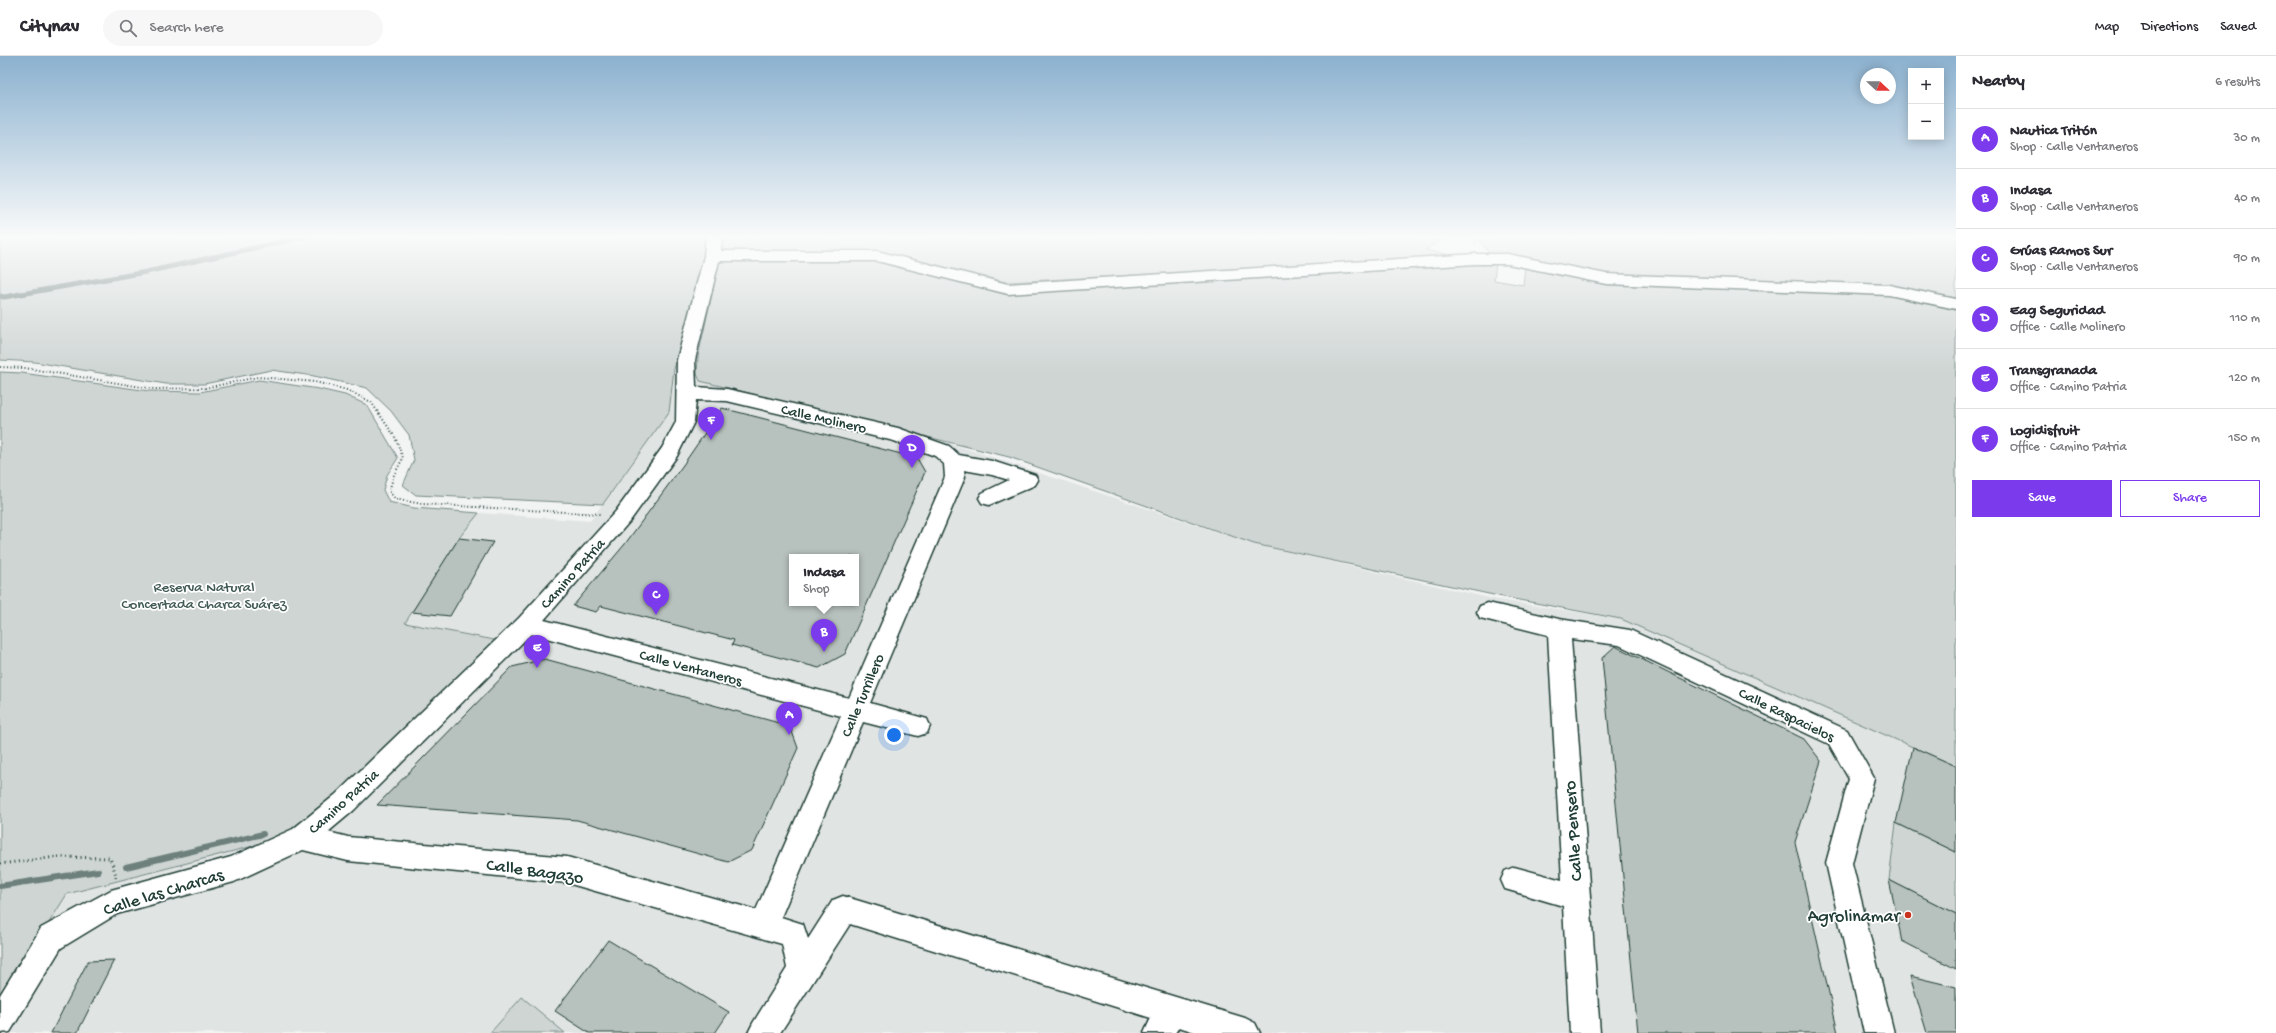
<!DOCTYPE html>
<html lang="en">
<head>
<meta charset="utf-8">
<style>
  :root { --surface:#fff; --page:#f7f7f7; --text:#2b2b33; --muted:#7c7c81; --line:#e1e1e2; --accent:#7c3aed }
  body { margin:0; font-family:"Gochi Hand",sans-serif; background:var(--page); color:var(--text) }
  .controls { position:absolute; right:12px; top:12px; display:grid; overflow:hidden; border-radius:0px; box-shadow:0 2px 10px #0003 }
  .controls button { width:36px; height:36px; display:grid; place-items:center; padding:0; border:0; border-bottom:1px solid var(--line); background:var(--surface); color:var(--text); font:20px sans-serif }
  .compass { position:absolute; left:1860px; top:12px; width:36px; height:36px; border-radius:50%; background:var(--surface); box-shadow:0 2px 10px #0003; rotate:112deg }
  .you { position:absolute; left:894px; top:679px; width:14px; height:14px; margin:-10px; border:3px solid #fff; border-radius:50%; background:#1a73e8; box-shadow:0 0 0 6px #1a73e833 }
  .badge { display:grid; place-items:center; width:26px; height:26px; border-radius:50%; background:var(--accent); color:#fff; font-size:13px; font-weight:700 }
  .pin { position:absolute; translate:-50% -33px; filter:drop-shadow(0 1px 2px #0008) }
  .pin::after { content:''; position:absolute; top:21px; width:14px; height:12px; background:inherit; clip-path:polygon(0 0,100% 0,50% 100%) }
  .popup { position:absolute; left:789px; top:498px; width:70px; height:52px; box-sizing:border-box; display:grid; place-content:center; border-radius:0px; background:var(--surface); filter:drop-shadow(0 1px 3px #0005); font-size:13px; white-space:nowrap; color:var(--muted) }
  .popup b { font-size:15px; color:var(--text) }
  .popup::after { content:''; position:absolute; left:50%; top:100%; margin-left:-8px; border:8px solid transparent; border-top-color:var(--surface) }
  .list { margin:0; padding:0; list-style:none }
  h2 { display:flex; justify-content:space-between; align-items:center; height:52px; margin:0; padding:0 16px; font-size:17px }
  h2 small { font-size:13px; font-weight:400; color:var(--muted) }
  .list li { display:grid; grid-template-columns:26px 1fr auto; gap:12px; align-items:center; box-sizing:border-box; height:60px; padding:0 16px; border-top:1px solid var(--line) }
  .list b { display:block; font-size:15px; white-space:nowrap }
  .list p { margin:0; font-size:13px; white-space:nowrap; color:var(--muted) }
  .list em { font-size:13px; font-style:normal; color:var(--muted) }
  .actions { display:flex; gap:8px; padding:12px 16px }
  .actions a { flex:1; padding:9px 0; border:1px solid var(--accent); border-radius:0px; text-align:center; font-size:14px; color:var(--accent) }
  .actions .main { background:var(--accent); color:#fff }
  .icon { flex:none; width:22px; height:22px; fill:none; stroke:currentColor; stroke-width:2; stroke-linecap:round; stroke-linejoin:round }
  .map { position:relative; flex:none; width:1956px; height:977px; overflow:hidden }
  header { display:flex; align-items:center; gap:24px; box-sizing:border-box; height:56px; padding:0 20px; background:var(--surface); border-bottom:1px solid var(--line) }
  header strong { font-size:19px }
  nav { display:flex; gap:22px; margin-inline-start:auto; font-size:14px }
  .search { width:280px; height:36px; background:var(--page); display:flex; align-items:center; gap:10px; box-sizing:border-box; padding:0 14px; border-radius:22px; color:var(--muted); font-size:15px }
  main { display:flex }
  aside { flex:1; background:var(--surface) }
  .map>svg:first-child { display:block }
  .built { fill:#e0e4e3; fill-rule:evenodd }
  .green { fill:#ced5d3; stroke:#768984 }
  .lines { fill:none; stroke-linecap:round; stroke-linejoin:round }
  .stream-far1 { stroke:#6d807b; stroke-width:5 }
  .stream { stroke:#6d807b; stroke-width:6 }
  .building { fill:#b7c1bd; stroke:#1f3d34; fill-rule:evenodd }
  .minor-casing { stroke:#1f3d34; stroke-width:3 }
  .path-far1 { stroke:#1f3d34; stroke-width:2; stroke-dasharray:1 2.5; stroke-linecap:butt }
  .path { stroke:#1f3d34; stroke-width:3; stroke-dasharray:1 3.5; stroke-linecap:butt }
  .minor { fill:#fff; fill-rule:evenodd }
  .poi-dot { fill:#c8321e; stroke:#fff; stroke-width:1.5 }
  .labels { text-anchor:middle; stroke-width:3.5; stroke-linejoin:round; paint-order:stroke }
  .street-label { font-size:15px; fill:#1f3d34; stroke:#fff }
  .park-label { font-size:15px; fill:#425b54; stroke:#fff }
  .near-street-label { font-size:18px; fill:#1f3d34; stroke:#fff }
  .near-poi-label { font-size:18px; fill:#1f3d34; stroke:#fff; text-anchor:end }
</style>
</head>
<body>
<header>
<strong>Citynav</strong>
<div class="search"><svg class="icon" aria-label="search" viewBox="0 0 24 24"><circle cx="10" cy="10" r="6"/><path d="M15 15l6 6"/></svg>Search here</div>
<nav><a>Map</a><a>Directions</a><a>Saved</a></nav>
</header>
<main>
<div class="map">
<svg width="1956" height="977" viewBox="0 0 1956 977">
  <rect width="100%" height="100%" fill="#f2f3f3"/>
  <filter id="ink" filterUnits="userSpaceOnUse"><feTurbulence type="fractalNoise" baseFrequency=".025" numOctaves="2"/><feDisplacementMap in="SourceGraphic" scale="8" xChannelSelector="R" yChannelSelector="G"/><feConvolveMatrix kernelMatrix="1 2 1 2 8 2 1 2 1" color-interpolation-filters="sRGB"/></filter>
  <g filter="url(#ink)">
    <path class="built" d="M672 318 958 390 1254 488 1498 544 1621 563 1956 710V977H0V939L67 838 292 780 499 584 405 567 459 482 479 457 590 465 644 392ZM792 501H856V547H792Z"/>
    <path class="green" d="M0 180H707L705 200 674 313 669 356 603 448 416 439 403 429 414 404 409 379 391 355 367 332 314 320 271 314 204 328H166L35 306 0 304Z
      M724 180H1448L1425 194 1456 200 1308 210 1005 226 883 196 725 194Z
      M1477 180H1956V244L1883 229 1662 222 1604 217 1489 197Z
      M720 203H876L1007 237 1496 207 1494 224 1523 229 1525 211 1611 228 1890 237 1956 254V710L1621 563 1503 541 1254 488 1009 401 700 325 697 318 698 301Z
      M0 316 22 317 149 335 200 336 259 324 319 333 345 339 367 349 398 402 387 419 383 434 389 446 414 452 479 457 459 482 405 567 500 585 292 780 67 838 0 945Z
      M1896 767 1956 796V858L1889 824Z
      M522 941 565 977H490Z"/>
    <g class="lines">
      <path class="stream-far1" d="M0 240 4 241 146 216 308 180"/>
      <path class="stream" d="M126 811 263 778
        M0 830 98 815"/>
    </g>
    <path class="building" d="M722 352 917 402 925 416 845 598 819 612 732 589 734 584 601 550 596 556 573 550 625 488 683 409ZM792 501H856V547H792Z
      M459 482 493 486 450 560 412 556Z
      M1615 590 1804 683 1821 705 1795 786 1838 977H1638L1602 602Z
      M545 603 790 670 798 692 752 794 728 806 577 764 377 749 512 611Z
      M1913 691 1956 710V796L1896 767Z
      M1889 824 1956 858V913L1902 885Z
      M608 884 729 956 715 977H589L555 955Z
      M114 904 77 977H51L88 905Z
      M1910 920 1956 931V977H1927Z"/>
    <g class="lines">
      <g class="minor-casing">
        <path id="minor" d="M706 180H722L721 195H877L1008 228 1475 198H1508L1606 218 1889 229 1956 243V253L1889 239 1606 228 1508 208H1475L1008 238 877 205H719L695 304 696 331 727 333 898 372 949 390 959 399 992 405 1035 419 1038 424 1035 429 989 449 982 447 979 442 982 437 1009 424 992 419 964 414 965 421 870 647 927 663 930 670 927 677 918 680 863 666 781 861 803 868 808 883 833 844 843 840 1245 962 1255 967 1260 977H1198L1179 971 1175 977H1144L1151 962 850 868 780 977H748L753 967 787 912 782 888 567 827 348 805 303 794 234 826 117 858 61 892 10 976 0 977V939L41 872 111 834 231 801 293 773 335 739 519 562 616 455 662 392 676 366 677 304 704 200ZM696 344 727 345 894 385 935 400 944 408 945 421 849 642 544 564 630 465 677 400 694 366ZM531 578 841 660 756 854 567 801 348 781 328 776 353 755Z
          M1488 547 1559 563 1630 574 1847 674 1874 722 1852 807 1894 977H1864L1826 807 1849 723 1829 688 1619 589 1571 583 1600 977H1570L1563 850 1505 833 1501 824 1505 815 1514 811 1562 824 1548 579 1480 562 1477 556 1480 550Z"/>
      </g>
      <path class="path-far1" d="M1471 180 1477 189
        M0 311 25 312 154 333 205 332 258 321 315 326 347 334 371 346 395 381 403 402 394 419 389 435 395 443 422 448 600 458"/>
      <path class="path" d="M0 808 57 801 110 802 116 819 115 823"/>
      <use href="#minor" class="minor"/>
    </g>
  </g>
  <linearGradient id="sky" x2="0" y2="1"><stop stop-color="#8bb1cf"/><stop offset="0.57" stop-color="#f9fafa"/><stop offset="1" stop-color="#f9fafa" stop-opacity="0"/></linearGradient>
  <rect width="1956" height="317" fill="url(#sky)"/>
  <circle class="poi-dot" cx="1908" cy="859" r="4"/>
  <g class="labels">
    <g class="street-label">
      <text transform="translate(824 362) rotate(13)" y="5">Calle Molinero</text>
      <text transform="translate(572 517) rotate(-48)" y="5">Camino Patria</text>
      <text transform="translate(691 611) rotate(15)" y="5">Calle Ventaneros</text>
      <text transform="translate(862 639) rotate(-67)" y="5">Calle Turrillero</text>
      <text transform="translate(1787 658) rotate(26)" y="5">Calle Raspacielos</text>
      <text transform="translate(343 745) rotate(-42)" y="5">Camino Patria</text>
    </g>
    <g class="park-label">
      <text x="204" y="535">Reserva Natural<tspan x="204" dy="17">Concertada Charca Suárez</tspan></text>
    </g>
    <g class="near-street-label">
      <text transform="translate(1572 775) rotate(-94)" y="6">Calle Pensero</text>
      <text transform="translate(535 814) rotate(8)" y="6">Calle Bagazo</text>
      <text transform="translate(163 835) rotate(-17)" y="6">Calle las Charcas</text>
    </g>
    <g class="near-poi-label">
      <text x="1900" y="865">Agrolinamar</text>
    </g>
  </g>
</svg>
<div class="controls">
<button>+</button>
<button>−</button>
</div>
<svg class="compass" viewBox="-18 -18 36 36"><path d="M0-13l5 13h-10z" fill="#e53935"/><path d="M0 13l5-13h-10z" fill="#7c7c81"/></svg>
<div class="you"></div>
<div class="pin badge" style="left:789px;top:679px">A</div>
<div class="pin badge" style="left:824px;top:596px">B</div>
<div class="popup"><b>Indasa</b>Shop</div>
<div class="pin badge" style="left:656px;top:559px">C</div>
<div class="pin badge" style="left:912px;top:412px">D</div>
<div class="pin badge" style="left:537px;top:612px">E</div>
<div class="pin badge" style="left:711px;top:384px">F</div>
</div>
<aside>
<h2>Nearby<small>6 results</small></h2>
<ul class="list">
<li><span class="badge">A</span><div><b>Nautica Tritón</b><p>Shop · Calle Ventaneros</p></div><em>30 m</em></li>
<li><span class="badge">B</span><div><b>Indasa</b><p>Shop · Calle Ventaneros</p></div><em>40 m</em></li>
<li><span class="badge">C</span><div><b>Grúas Ramos Sur</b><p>Shop · Calle Ventaneros</p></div><em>90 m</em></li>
<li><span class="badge">D</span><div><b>Eag Seguridad</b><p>Office · Calle Molinero</p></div><em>110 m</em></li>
<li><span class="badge">E</span><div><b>Transgranada</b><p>Office · Camino Patria</p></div><em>120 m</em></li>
<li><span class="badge">F</span><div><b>Logidisfruit</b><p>Office · Camino Patria</p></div><em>150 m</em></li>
</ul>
<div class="actions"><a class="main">Save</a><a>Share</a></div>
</aside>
</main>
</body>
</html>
